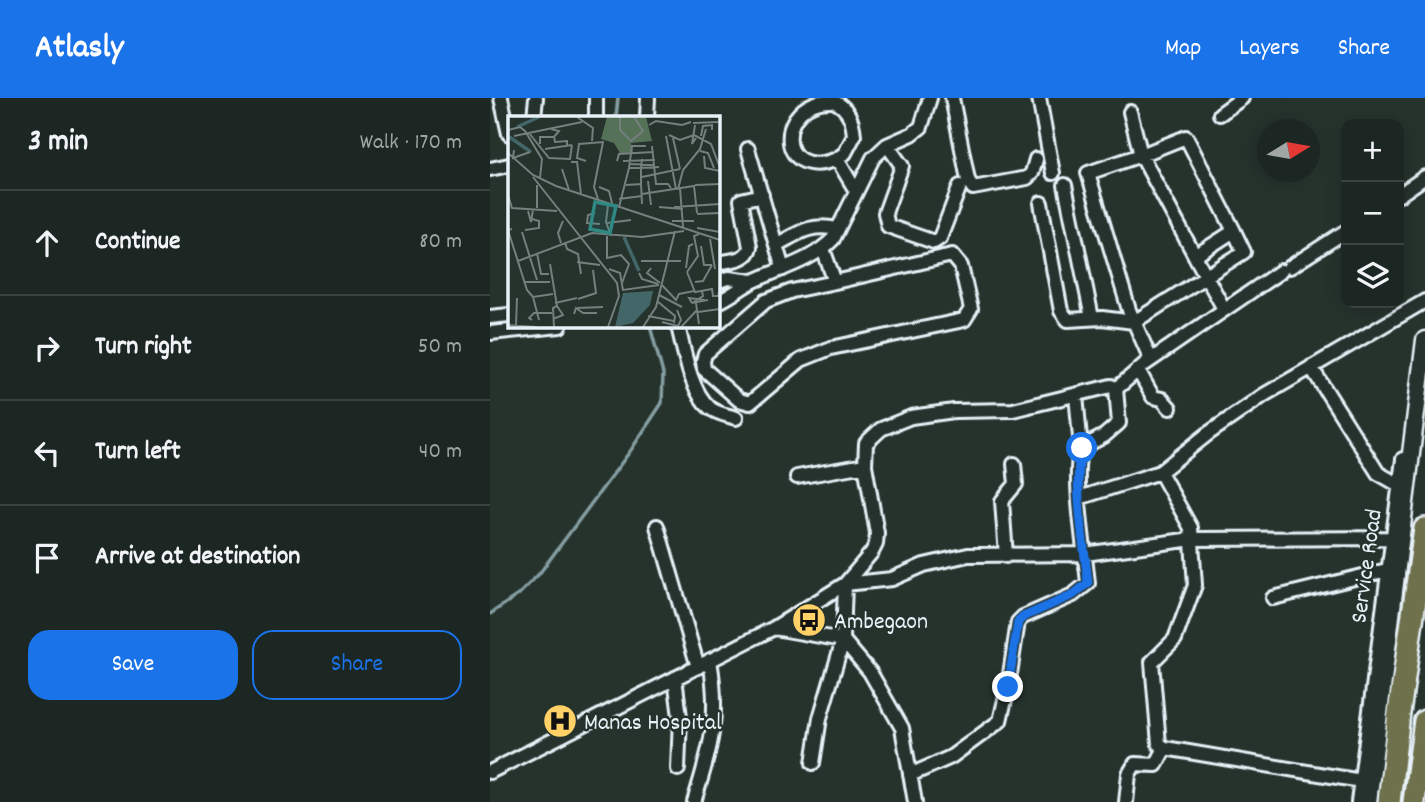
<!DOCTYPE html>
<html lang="en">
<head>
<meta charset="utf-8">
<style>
  :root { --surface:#1c2622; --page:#252e2a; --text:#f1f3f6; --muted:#a0a5a5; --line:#3a4340; --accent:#1a73e8 }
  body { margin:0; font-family:Dekko,sans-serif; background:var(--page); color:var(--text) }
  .controls { position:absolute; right:21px; top:21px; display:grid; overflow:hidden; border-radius:14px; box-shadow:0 4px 18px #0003 }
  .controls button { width:63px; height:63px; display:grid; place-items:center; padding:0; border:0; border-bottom:2px solid var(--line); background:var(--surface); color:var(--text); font:35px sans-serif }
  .compass { position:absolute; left:767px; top:21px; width:63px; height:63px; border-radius:50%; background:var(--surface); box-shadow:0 4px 18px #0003; rotate:79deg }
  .stop { position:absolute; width:21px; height:21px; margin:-16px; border:5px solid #1a73e8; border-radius:50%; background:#fff }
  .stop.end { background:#1a73e8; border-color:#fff; box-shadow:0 2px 7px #0008 }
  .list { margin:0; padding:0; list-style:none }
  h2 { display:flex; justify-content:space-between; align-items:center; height:91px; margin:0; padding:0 28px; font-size:30px }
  h2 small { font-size:23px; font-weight:400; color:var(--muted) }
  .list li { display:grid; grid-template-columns:46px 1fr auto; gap:21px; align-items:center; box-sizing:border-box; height:105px; padding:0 28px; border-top:2px solid var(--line) }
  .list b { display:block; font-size:26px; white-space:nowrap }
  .list em { font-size:23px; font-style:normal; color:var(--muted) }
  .actions { display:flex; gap:14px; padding:21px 28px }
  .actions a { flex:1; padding:16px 0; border:2px solid var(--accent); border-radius:21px; text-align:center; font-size:24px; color:var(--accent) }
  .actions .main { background:var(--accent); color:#fff }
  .icon { flex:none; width:38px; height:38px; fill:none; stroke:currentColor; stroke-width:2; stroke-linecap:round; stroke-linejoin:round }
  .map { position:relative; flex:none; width:935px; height:704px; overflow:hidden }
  header { display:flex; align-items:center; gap:42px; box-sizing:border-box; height:98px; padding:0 35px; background:var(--accent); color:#fff }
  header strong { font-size:33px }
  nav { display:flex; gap:38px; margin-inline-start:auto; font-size:24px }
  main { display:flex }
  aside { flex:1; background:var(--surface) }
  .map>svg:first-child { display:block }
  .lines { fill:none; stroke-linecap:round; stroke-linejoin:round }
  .stream { stroke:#859ea2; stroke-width:3.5 }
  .minor-casing { stroke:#e8f1f8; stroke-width:18 }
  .tertiary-casing { stroke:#e8f1f8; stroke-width:21 }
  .trunk-casing { stroke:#e8f1f8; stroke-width:26 }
  .minor { stroke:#26332d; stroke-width:12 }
  .tertiary { stroke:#26332d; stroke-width:16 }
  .trunk { stroke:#6e714b; stroke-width:21 }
  .route { stroke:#1a73e8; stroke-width:9 }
  .labels { text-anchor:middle; stroke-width:5; stroke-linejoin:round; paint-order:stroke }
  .street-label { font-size:24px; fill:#e8f1f8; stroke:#26332d }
  .poi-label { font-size:24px; fill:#e8f1f8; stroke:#26332d; text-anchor:start }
  .inset-river { fill:none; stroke:#436669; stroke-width:3.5 }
  .inset-road { fill:none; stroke:#747f7e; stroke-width:2 }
  .view { fill:#308883; fill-opacity:0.15; stroke:#308883; stroke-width:3.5 }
  .inset-edge { fill:none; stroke:#e8f1f8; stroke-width:3.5 }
</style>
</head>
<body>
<header>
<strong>Atlasly</strong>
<nav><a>Map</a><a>Layers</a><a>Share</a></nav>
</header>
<main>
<aside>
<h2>3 min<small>Walk · 170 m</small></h2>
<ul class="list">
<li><svg class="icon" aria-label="ahead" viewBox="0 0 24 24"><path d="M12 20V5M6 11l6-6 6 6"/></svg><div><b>Continue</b></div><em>80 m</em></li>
<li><svg class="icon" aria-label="right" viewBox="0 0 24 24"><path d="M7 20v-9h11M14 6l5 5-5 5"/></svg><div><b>Turn right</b></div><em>50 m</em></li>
<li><svg class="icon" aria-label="left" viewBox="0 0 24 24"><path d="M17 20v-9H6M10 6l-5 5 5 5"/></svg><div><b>Turn left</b></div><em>40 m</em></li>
<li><svg class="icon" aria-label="arrive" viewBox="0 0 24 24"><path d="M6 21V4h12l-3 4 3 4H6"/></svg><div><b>Arrive at destination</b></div></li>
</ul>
<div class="actions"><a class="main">Save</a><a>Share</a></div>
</aside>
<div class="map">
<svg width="935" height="704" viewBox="0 0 935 704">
  <rect width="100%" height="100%" fill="#26332d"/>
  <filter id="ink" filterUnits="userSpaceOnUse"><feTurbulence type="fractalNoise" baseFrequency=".0143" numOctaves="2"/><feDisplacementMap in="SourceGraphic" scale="14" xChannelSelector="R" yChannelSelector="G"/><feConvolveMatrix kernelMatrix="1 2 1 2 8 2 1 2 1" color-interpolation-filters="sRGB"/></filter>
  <g filter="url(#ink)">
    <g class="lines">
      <path class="stream" d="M126 19 128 0
        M0 516 28 497 49 476 141 352 172 305 173 276 160 228"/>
      <g class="minor-casing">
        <path id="minor" d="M11 0 19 36
          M462 0 478 82 483 90 537 80 542 75 546 61
          M549 0 563 75
          M640 14 651 57 598 75 639 212 661 262
          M730 16 752 0
          M44 19 46 0
          M106 19V0
          M157 19 158 0
          M397 47 412 68 395 115 398 128 444 144 450 140 470 88
          M258 51 293 171
          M347 61C283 86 286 0 343 3 358 9 363 22 364 38L355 55 347 61 366 93
          M0 71 19 67
          M575 87 602 220
          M909 97 935 79
          M551 105 571 213 578 222 612 220 644 224 754 154 744 133
          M286 147C309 135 320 125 347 131
          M333 151 345 184 302 193 276 203 215 256 213 263 214 271 249 302 260 305 311 262 341 250 474 222 481 211 471 168 462 157 345 184
          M705 158 651 57 696 39 744 133 705 158 734 211
          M228 165C240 162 257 163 260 149L251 102 272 97
          M800 169 856 133
          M228 183 239 180 262 183
          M228 204C242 198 252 188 266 182 292 170 323 162 343 141L383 60 397 47 422 36 431 29 440 0
          M0 219 19 217
          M188 228C194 252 200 293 220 310 227 316 237 317 246 320
          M0 235 70 228
          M821 269 888 375 909 387
          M648 272 663 299 672 301 680 310
          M586 297 591 350
          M670 374 701 430 705 487 685 541 662 564 669 646 675 650 871 683
          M307 379 375 367
          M589 400 670 374 719 335 774 297 935 203
          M167 428 208 569
          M516 458 512 403 526 386 524 366
          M783 500 897 472
          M284 530 353 542 380 574 412 630 425 704
          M185 580 190 619 188 671
          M323 665 330 620 353 542 355 486 382 454 386 446 387 435 375 367 376 345 391 331 421 319 464 313 523 312 621 288
          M0 674 284 530 355 486 402 481 434 467 478 457 595 456 702 441 901 440
          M420 677 461 659 510 623 518 589 528 524 533 519 583 497 598 485C595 454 582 376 591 350L614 338 629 325 626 291 655 266 791 173
          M204 704C221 648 230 621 220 562
          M636 704 639 676 645 666 666 667 675 650
          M868 704 913 361"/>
      </g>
      <g class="tertiary-casing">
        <path id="tertiary" d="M878 704 935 242"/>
      </g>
      <g class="trunk-casing">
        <path id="trunk" d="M899 704 909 615 935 431
          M924 704 935 623"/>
      </g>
      <use href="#minor" class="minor"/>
      <use href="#tertiary" class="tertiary"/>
      <use href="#trunk" class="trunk"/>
    </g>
  </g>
  <g class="lines" filter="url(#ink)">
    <path class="route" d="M518 589 528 524 533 519 583 497 598 485C595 453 582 377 592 350"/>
  </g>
  <defs>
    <g id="bus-disc" transform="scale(1.75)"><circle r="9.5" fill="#ffd166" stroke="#26332d"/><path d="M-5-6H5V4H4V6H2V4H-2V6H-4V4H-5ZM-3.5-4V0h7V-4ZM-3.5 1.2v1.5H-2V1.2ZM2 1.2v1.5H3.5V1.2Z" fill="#111"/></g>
    <g id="hospital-disc" transform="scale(1.75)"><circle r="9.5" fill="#ffd166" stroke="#26332d"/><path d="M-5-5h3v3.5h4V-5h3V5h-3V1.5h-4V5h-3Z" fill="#111"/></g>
  </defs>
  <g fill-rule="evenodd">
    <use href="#bus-disc" x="319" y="522"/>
    <use href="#hospital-disc" x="70" y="623"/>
  </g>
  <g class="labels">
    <g class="street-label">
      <text transform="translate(875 468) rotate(-82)" y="8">Service Road</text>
    </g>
    <g class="poi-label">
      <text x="344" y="530">Ambegaon</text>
      <text x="94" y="631">Manas Hospital</text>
    </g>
  </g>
  <g transform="translate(18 18)">
    <rect width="212" height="212" fill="#26332d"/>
    <path d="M99 1H138L144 25 123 27 125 37H112L106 27 93 23Z" fill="#557259"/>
    <path d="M145 175 142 189 125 207 107 211 115 177Z" fill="#436669"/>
    <path class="inset-river" d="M9 11 31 1M0 20 23 36M116 121 131 155"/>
    <path class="inset-road" d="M69 1 85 12 84 25M112 1V14L123 25 135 15 126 1M185 7 210 6M141 9 148 5 174 9 183 6M187 9 184 28 188 22M0 14 12 11 17 15 34 43 32 62M21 17 41 42 62 43 64 29M161 19 172 24 186 19M186 19 203 28 212 52M6 20 74 6M46 20 47 26 59 25V29M158 20 168 73M193 20 195 10 204 9V14M165 22 172 53M32 28V21H46L51 15 43 13M144 30 148 68H160L163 72M37 33 64 29M6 34 5 42 22 36M192 35 200 37 206 52M0 37 25 59 48 70 212 124M196 40 197 52 212 55M134 43 133 52 151 51M78 45 69 42 71 28 95 26 86 71 90 83M109 45 111 38 145 36M115 45 147 44M63 46H69L73 78M122 48 145 49M121 52 124 30H138M54 53 61 74M25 61 109 167 111 180 100 211M134 61 172 53M140 65 143 89M29 69V92M118 69 133 68 134 88M187 69 212 68M91 71 101 75 104 87M172 72 175 111M170 73 175 54 192 33 198 13M134 78 186 70 189 97M0 79 4 92 49 95M111 83 134 80M100 89 98 106 103 120M111 91 121 52H133V68M151 91 175 93M166 91 212 88M20 95 23 106 25 94M87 97 80 99 79 107 92 108M189 98 212 97M164 105H186M99 107 123 104M189 112 212 116M4 113 0 114 19 174 25 181 45 178M17 114 31 112V105L24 103M14 116 29 164M99 120V142L113 139 121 148 114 167M202 123 207 153M57 126 59 133 70 138 73 158M53 127 50 117 55 105M193 130 196 149H204M29 137 33 158H41M10 145 84 117 134 121 176 115M133 145H173M69 146 92 149M42 148 49 190 45 192 46 211M143 152 139 157 152 167M178 152 181 130 185 128M101 153 112 157 115 174 151 169M179 156 187 176 204 173 205 180H210L212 173M179 156 190 140 186 120 191 118M131 157 134 163 150 168M16 166H42M187 166 195 165 204 149M153 168 168 184 171 178 186 175M194 175 195 180 184 187 200 184M151 179 174 191M25 181 31 204M70 183 88 177 85 154M149 185 167 200 166 207M47 187 69 182M184 187 181 182 197 184M188 187 191 208M69 192 95 191M190 196 212 193M66 198 68 192 75 197H89M140 200 166 205M45 203 55 199 49 190M24 204 21 202 26 197H44M154 206 170 210 173 204 169 194M0 209 29 211M8 209 9 182M135 211 148 191 167 115M173 211 189 194"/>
    <path class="view" d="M87 86 108 90 102 117 82 113Z"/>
    <rect width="212" height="212" class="inset-edge"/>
  </g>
</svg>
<div class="controls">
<button>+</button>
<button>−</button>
<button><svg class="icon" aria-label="layers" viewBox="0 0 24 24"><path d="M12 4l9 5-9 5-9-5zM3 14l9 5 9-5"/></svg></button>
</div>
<svg class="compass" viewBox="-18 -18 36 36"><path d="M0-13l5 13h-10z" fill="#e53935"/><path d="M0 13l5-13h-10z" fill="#a0a5a5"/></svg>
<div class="stop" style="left:592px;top:350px"></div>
<div class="stop end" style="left:518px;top:589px"></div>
</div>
</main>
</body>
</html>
